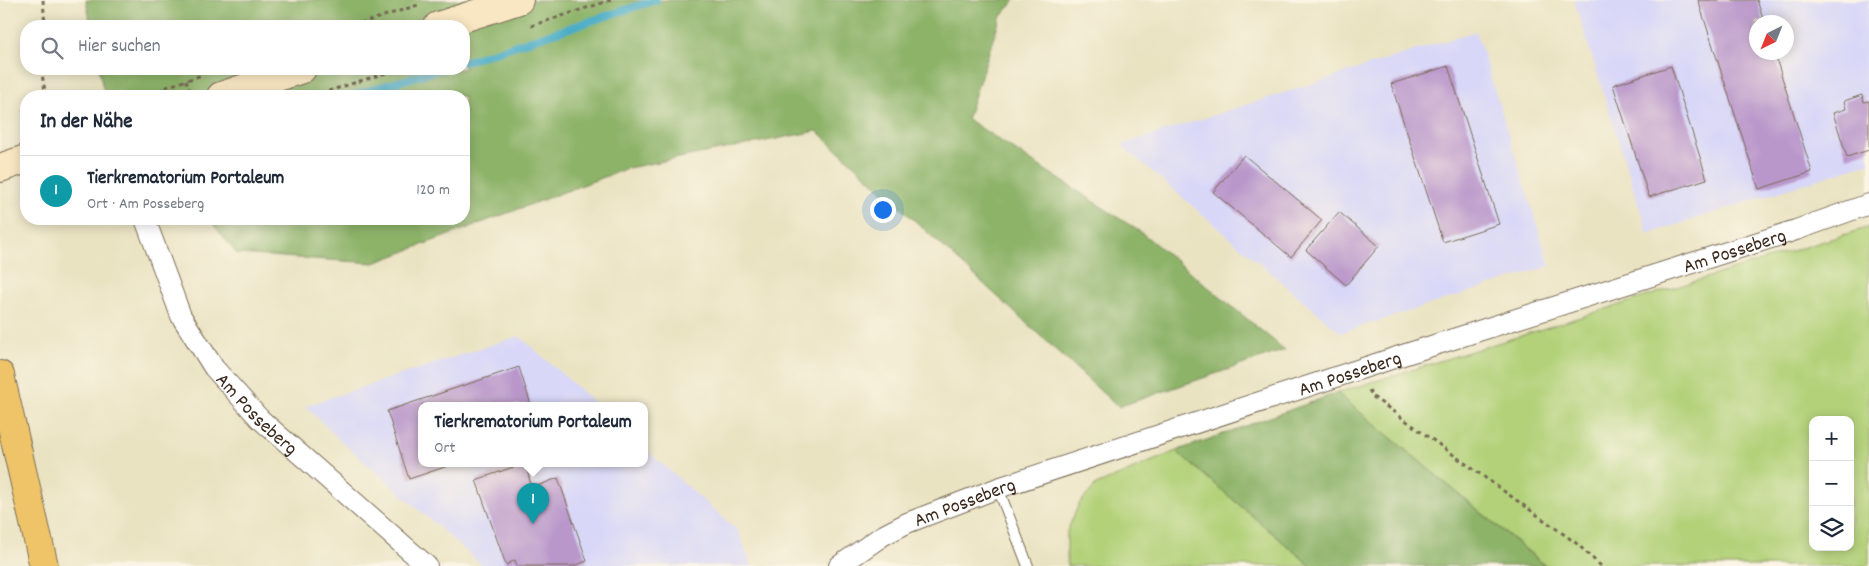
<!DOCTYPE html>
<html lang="de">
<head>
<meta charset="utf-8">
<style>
  :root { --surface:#fff; --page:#f6f6f7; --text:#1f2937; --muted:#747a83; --line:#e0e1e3; --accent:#2563eb }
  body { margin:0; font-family:Dekko,sans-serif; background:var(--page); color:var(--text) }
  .controls { position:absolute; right:15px; bottom:15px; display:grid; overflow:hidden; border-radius:10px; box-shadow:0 2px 12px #0003 }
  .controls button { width:45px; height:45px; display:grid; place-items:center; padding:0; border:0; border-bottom:1px solid var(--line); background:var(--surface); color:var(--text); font:25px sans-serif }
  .compass { position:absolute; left:1749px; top:15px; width:45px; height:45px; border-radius:50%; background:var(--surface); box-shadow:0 2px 12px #0003; rotate:223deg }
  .you { position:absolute; left:882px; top:209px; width:18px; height:18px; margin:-12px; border:4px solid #fff; border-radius:50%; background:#1a73e8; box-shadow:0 0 0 8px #1a73e833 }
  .badge { display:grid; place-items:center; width:32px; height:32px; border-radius:50%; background:var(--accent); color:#fff; font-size:16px; font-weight:700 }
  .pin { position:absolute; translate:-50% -41px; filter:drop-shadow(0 1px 2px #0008) }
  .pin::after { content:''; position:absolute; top:26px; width:18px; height:15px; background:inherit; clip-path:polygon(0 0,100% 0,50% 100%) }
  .popup { position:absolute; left:418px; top:402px; width:230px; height:65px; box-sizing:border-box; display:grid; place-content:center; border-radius:10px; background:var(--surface); filter:drop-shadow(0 1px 4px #0005); font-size:16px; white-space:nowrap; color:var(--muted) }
  .popup b { font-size:19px; color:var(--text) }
  .popup::after { content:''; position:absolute; left:50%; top:100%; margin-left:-10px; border:10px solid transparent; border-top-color:var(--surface) }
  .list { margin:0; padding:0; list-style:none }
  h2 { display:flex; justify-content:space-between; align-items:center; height:65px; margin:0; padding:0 20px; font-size:21px }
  h2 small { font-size:16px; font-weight:400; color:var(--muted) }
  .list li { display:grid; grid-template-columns:32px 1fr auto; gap:15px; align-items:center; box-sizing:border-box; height:70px; padding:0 20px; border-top:1px solid var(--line) }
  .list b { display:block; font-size:19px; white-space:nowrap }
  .list p { margin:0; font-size:16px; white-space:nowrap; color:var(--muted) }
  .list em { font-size:16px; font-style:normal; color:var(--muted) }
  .icon { flex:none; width:28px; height:28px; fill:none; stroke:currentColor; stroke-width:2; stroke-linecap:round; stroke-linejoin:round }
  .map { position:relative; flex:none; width:1869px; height:566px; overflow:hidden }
  .search { position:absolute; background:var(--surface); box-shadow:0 2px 12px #0003; left:20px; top:20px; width:450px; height:55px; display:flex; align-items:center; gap:12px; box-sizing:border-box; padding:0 18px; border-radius:20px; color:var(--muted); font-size:19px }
  .panel { position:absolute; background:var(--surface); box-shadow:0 2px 12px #0003; left:20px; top:90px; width:450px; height:135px; border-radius:20px }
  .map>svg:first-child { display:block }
  .built { fill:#d8d7f8; fill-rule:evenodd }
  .green { fill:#b2d179; stroke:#767e4c; fill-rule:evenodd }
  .forest { fill:#8db369; stroke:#646e44 }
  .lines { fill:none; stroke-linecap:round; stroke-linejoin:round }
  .stream { stroke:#46acc6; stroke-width:8 }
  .building { fill:#ba97cb }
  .service-casing { stroke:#786b57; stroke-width:12 }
  .minor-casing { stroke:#786b57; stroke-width:22 }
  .secondary-casing { stroke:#786b57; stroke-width:30 }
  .motorway-casing { stroke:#786b57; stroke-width:30 }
  .path { stroke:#786b57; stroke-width:3; stroke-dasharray:4 4; stroke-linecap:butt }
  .service { stroke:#fff; stroke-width:10 }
  .minor { stroke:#fff; stroke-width:20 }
  .secondary { stroke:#f9e7c3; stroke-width:28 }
  .motorway { stroke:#efc469; stroke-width:28 }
  .labels { text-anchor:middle; stroke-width:5; stroke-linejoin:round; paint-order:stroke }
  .street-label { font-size:20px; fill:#3b2a1e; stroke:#fcf5e5 }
</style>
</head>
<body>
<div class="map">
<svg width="1869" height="566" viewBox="0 0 1869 566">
  <rect width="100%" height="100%" fill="#fcf5e5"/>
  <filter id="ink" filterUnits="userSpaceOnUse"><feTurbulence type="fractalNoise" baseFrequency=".02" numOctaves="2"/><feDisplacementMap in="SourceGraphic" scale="10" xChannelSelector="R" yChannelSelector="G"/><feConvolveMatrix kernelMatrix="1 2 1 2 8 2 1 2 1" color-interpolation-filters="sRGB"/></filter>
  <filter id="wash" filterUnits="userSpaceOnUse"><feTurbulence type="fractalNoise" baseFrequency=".0096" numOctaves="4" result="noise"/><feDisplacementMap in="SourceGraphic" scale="20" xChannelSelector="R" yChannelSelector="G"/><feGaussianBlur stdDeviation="1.12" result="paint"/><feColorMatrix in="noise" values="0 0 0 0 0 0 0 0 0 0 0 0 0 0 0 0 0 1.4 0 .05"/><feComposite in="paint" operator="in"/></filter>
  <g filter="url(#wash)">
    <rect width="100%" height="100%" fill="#eae3c2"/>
    <path class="built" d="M1574 0H1869V163L1648 234ZM1756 22H1786V52H1756Z
      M1476 31 1550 266 1341 333 1121 145Z
      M519 336 597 405H422V463H644V448L738 531 752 566H483L345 445 305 406Z"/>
    <path class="green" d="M1869 227V566H1546L1337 393ZM1813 420H1850V547H1813Z
      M1176 451 1311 566H1067V531L1079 504 1096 485Z"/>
    <path class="forest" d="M86 0H1015L1000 18 967 119 1142 233 1285 350 1118 407 817 131 628 168 374 263 237 254 209 219H464V96H110L103 88 99 69H464V26H91Z
      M1337 393 1545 566H1311L1176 451Z"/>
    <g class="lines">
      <path class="stream" d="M464 62 656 0
        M351 96 441 69"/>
    </g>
    <g id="blocks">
      <path class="building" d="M1698 0H1757L1764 22H1756V52H1774L1812 172 1759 189Z
        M1448 66 1499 224 1443 242 1391 84Z
        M1671 66 1707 179 1649 197 1613 85Z
        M1862 95 1864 102 1869 101V150L1847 157 1833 113 1846 109 1844 101Z
        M1244 155 1322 220 1291 257 1213 192Z
        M1339 212 1379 246 1346 285 1306 250Z
        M519 367 531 405H422V463H457L409 479 387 411Z
        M525 463 532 488 558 478 587 561 573 566H517L515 560 506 565 476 480Z"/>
    </g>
  </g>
  <g filter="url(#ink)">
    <use href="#blocks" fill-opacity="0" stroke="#786b57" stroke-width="1"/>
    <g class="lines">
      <g class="service-casing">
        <path id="service" d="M998 488 1028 566"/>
      </g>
      <g class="minor-casing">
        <g id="minor">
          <path id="s1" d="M145 219 181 316 214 368 260 419 427 566"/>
          <path id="s2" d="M839 566 882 536 907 523 998 488 1403 355 1796 230 1869 204"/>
        </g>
      </g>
      <g class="secondary-casing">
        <path id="secondary" d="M438 26 519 0
          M221 96 302 69
          M0 168 26 159"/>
      </g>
      <g class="motorway-casing">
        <path id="motorway" d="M0 375 44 566"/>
      </g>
      <path class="path" d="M43 0 45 26
        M353 26 421 4
        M531 26 611 0
        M41 69 46 96
        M186 80 192 96
        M152 96 169 86 202 75
        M313 96 398 69
        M1369 390 1373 397 1576 543 1601 566"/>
      <use href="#service" class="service"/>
      <use href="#minor" class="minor"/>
      <use href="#secondary" class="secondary"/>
      <use href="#motorway" class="motorway"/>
    </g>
  </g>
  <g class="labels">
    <g class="street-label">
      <text dy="7" stroke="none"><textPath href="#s2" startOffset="952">Am Posseberg</textPath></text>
      <text dy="7" stroke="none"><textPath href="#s2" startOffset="548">Am Posseberg</textPath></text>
      <text dy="7" stroke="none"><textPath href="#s1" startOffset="228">Am Posseberg</textPath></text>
      <text dy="7" stroke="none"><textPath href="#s2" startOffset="142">Am Posseberg</textPath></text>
    </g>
  </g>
</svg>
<div class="controls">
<button>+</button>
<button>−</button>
<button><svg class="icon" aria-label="layers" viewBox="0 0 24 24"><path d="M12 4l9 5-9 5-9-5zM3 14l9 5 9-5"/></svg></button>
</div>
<svg class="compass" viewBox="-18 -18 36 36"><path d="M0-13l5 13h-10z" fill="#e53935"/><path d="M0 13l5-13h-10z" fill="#747a83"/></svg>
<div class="you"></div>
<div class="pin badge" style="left:533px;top:524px;background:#0f9aa8">1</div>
<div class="popup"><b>Tierkrematorium Portaleum</b>Ort</div>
<div class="search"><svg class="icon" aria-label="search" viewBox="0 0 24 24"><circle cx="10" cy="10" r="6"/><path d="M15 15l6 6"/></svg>Hier suchen</div>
<section class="panel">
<h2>In der Nähe<small></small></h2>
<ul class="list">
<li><span class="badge" style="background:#0f9aa8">1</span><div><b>Tierkrematorium Portaleum</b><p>Ort · Am Posseberg</p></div><em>120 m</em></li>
</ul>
</section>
</div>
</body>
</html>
